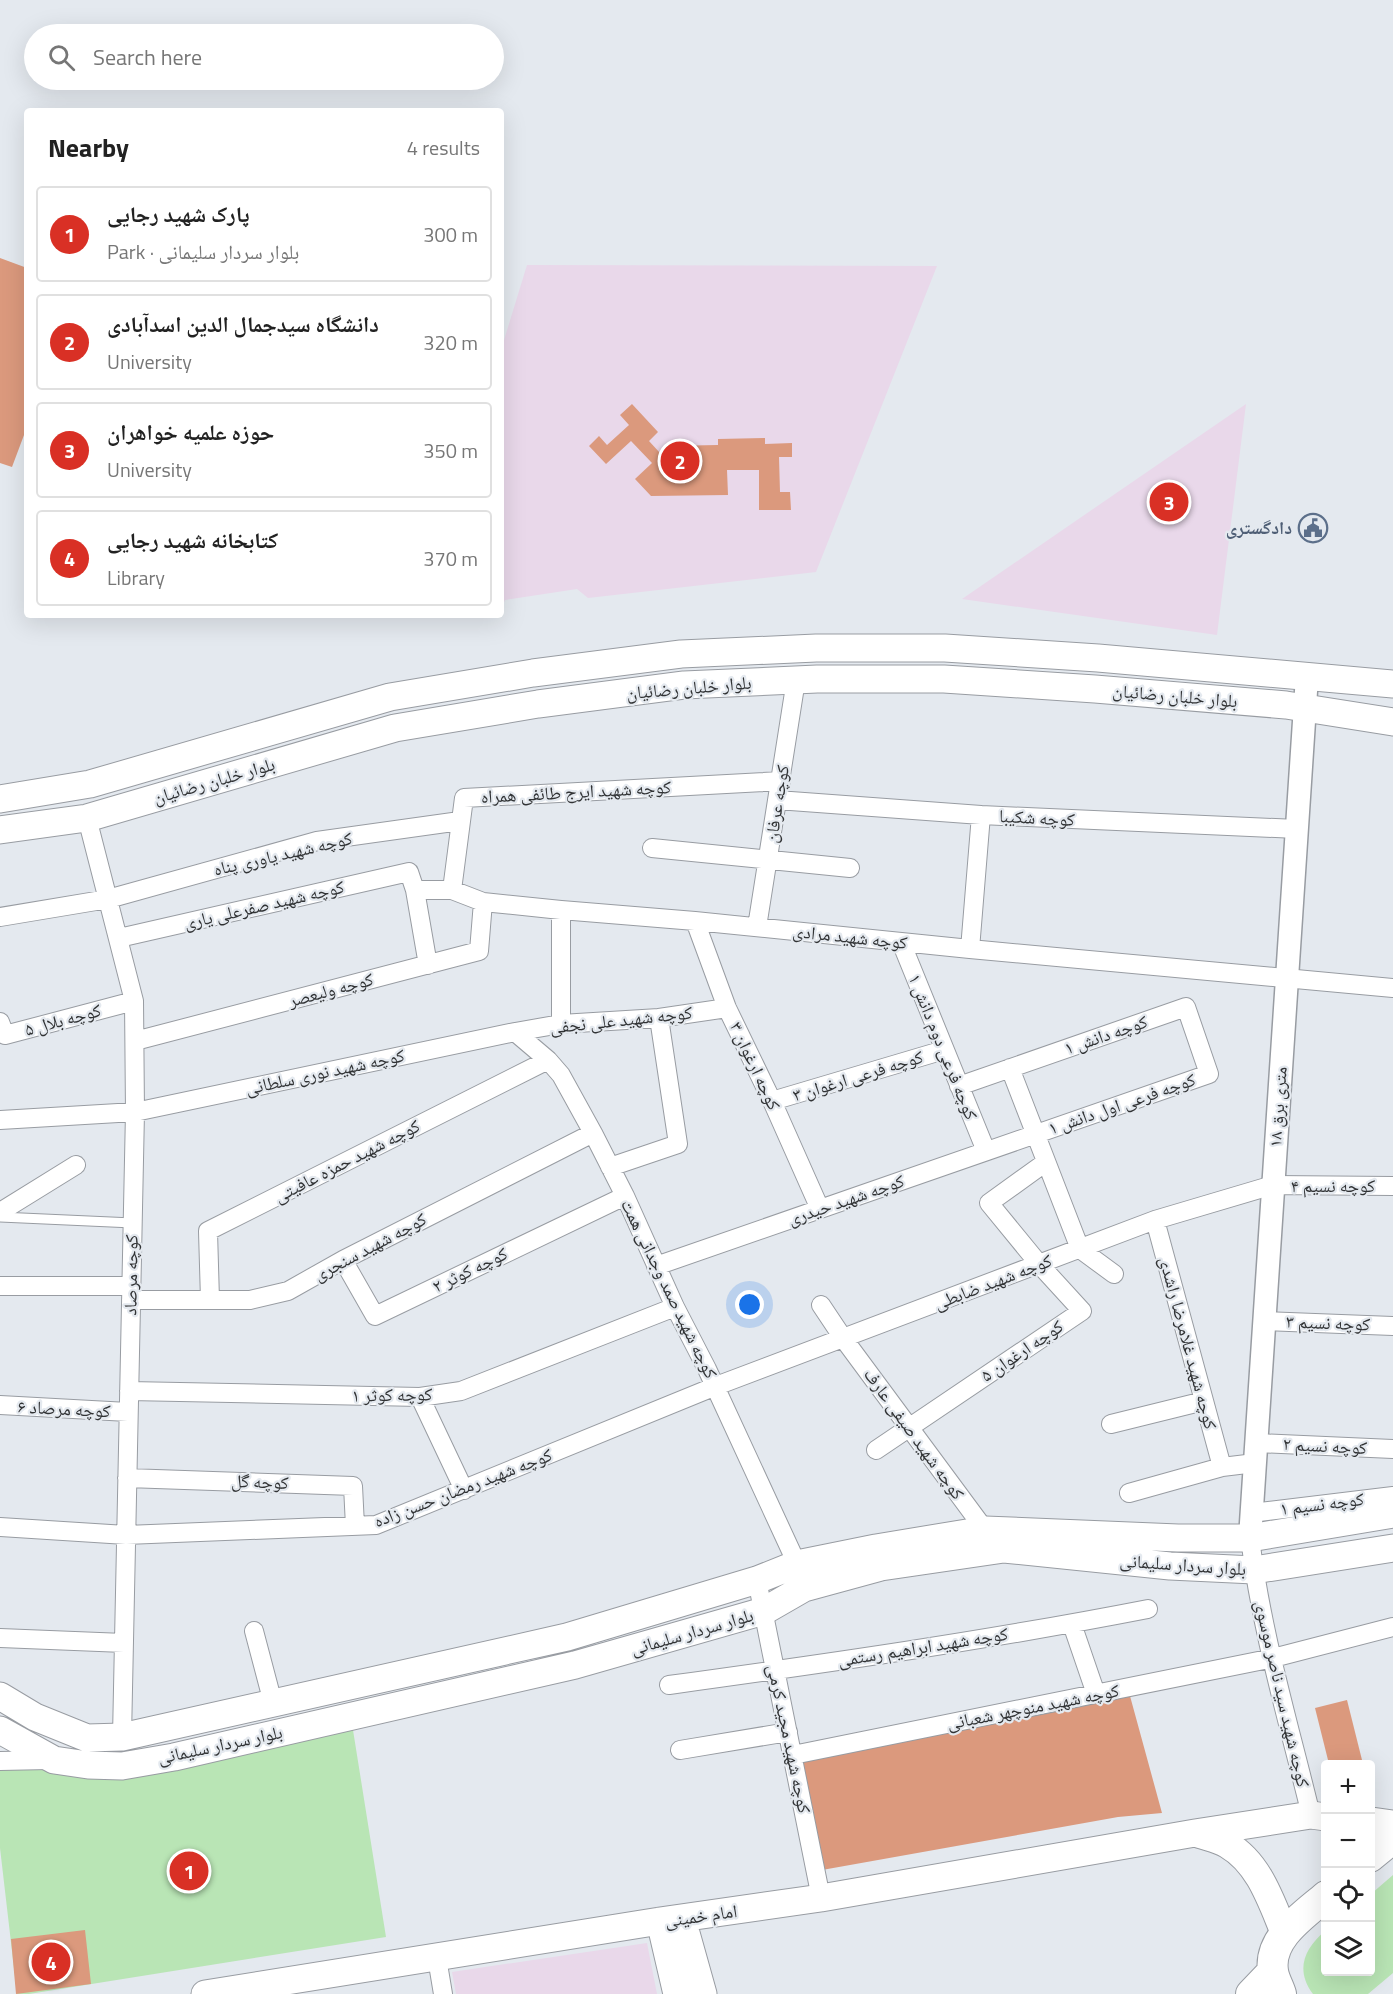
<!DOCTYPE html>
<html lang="en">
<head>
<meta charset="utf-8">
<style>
  :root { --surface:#fff; --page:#f6f6f6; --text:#222; --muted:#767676; --line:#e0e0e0; --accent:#d93025 }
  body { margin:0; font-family:"Titillium Web","Noto Naskh Arabic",sans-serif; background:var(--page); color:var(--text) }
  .controls { position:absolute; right:18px; bottom:18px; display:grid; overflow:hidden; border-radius:6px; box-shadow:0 6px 24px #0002 }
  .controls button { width:54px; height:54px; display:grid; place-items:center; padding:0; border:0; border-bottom:2px solid var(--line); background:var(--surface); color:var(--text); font:30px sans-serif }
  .you { position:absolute; left:750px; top:1305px; width:21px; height:21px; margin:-15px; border:4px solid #fff; border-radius:50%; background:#1a73e8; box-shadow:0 0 0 9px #1a73e833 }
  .badge { display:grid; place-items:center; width:39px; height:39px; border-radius:50%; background:var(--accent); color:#fff; font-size:20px; font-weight:700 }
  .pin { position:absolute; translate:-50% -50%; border:3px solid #fff; box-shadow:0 2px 6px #0006 }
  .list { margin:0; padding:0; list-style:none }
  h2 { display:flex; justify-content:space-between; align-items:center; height:78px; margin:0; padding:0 24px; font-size:26px }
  h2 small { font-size:20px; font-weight:400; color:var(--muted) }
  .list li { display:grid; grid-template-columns:39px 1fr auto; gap:18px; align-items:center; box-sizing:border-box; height:96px; margin:0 12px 12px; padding:0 12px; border:2px solid var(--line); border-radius:6px }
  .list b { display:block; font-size:22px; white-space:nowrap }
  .list p { margin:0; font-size:20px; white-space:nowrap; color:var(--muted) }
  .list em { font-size:20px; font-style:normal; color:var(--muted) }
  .icon { flex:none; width:33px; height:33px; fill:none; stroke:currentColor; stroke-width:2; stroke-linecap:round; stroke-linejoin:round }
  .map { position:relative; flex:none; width:1393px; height:1994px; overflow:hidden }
  .search { position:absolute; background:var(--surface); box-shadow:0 6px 24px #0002; left:24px; top:24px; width:480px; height:66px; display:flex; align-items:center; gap:15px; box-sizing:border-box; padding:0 21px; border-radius:33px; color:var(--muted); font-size:22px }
  .panel { position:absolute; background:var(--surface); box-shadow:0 6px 24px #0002; left:24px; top:108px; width:480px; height:510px; border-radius:6px }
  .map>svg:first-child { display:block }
  .education { fill:#e9d8ea }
  .green { fill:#b9e5b5 }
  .building { fill:#db997d }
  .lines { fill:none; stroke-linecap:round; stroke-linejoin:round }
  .service-casing { stroke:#989ca2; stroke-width:11 }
  .minor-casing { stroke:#989ca2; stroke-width:20 }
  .tertiary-casing { stroke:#989ca2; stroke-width:25 }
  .secondary-casing { stroke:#989ca2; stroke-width:29 }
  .primary-casing { stroke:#989ca2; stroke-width:32 }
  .service { stroke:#fff; stroke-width:9 }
  .minor { stroke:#fff; stroke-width:18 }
  .tertiary { stroke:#fff; stroke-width:22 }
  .secondary { stroke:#fff; stroke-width:27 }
  .primary { stroke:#fff; stroke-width:30 }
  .labels { text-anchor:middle; stroke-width:4.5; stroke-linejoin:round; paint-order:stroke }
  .service-label { font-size:18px; font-weight:bold; fill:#4e5e75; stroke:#e4e9ef; text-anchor:end }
  .street-label { font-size:18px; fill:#313335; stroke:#e4e9ef }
</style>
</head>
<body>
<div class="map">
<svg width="1393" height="1994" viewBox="0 0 1393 1994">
  <rect width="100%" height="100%" fill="#e4e9ef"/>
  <path class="education" d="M527 265 937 266 816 572 588 598 577 589 505 600 501 608V350Z
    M1246 404 1217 635 962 599Z
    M647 1943 657 1994H456L452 1972Z"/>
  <path class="green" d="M353 1730 386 1937 29 1994H17L0 1848V1756L134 1776Z
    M1393 1875V1973L1368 1994H1313C1295 1970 1304 1949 1325 1931L1326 1972H1370L1371 1894Z"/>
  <path class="building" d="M0 258 27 268V427L12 467 0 463Z
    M632 404 658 432 649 441 660 453 667 446 718 445V439L765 438V444L792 443V457H779L780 492H790L791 510H759V470H727L728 495 651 496 635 479 652 463 631 441 606 464 589 446 599 436 607 445 629 425 620 415Z
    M1130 1696 1162 1813 1118 1817 822 1870 801 1760Z
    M1347 1700 1363 1764H1329L1315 1708Z
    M85 1930 91 1984 16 1994 11 1939Z"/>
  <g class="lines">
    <g class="service-casing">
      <path id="service" d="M0 1217 133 1223"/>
    </g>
    <g class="minor-casing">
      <path id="minor" d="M777 800 981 815 1297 829
        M87 818 134 1001 135 1112 122 1737
        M652 848 850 868
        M415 890H452L483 902 561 910 695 921 970 949 1393 988
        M452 890 464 798 781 781
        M0 917 108 899 317 841 460 821
        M695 921 727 1008 772 1101 820 1209
        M757 927 796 680
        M119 938 409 872 415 890 428 965
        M901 942 986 1151
        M970 949 981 815
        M0 1022 5 1035 134 1001
        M561 1024V910
        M515 1032 548 1060 561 1075 593 1133 625 1196 675 1307 707 1369 797 1564
        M135 1041 479 951 483 902
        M1010 1068 1080 1249 1114 1274
        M772 1101 944 1050
        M0 1120 135 1112 515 1032 561 1024 659 1018 727 1008
        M610 1167 678 1144 659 1018
        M0 1212 76 1165
        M1155 1220 1222 1467
        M343 1260 375 1316 625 1196
        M656 1266 1209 1074 1186 1007 959 1086
        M0 1286H131
        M131 1300H250L288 1291 343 1260 593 1133
        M210 1300 208 1231 548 1060
        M821 1305 843 1338 985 1530
        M1264 1321 1393 1326
        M129 1391 420 1397 461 1391 675 1307
        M420 1397 464 1490
        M0 1405 128 1412
        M1111 1424 1204 1401
        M1256 1443 1393 1449
        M876 1450 1082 1311 1039 1264 989 1203 1046 1162
        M127 1478 353 1486 355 1526
        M1129 1493 1222 1467 1255 1463
        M1251 1513 1393 1496
        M0 1527 126 1535 376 1525 716 1386 1155 1220 1273 1185 1393 1186
        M1250 1538C1261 1631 1289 1724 1311 1815
        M757 1580 821 1898
        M1072 1624 1096 1694
        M254 1631 273 1703
        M0 1638 124 1643
        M669 1685C829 1663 989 1640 1148 1609
        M680 1750 788 1732
        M793 1755 1273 1658 1393 1627
        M0 1761 49 1760
        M437 1958 443 1994"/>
    </g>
    <g class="tertiary-casing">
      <path id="tertiary" d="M1250 1538 1307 676"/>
    </g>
    <g class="secondary-casing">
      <path id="secondary" d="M0 799 90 784 390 697 533 673 681 654 816 648H945L1098 658 1393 684
        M0 830 87 818 395 728 538 704 684 685 817 679H944L1095 689 1286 705 1393 722
        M0 1696 35 1717 87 1738 122 1737 567 1637 757 1580 797 1564 876 1548 985 1530 1178 1538H1250L1393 1514
        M0 1730 54 1760 88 1765 122 1766 174 1757 575 1665 764 1611 804 1588 881 1567 1004 1549 1170 1566 1254 1570 1393 1548
        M1370 1821 1393 1824
        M1196 1833C1206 1837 1219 1839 1228 1845 1259 1863 1271 1901 1284 1932
        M682 1919 703 1994
        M660 1921 677 1994
        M205 1994 660 1921 821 1898 1195 1833 1311 1815 1326 1817"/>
    </g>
    <g class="primary-casing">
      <path id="primary" d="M1370 1857 1393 1838
        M1251 1994 1273 1971
        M1281 1994C1279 1987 1274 1979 1273 1971 1268 1938 1304 1915 1326 1896"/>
    </g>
    <use href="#service" class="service"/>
    <use href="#minor" class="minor"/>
    <use href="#tertiary" class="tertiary"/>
    <use href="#secondary" class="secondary"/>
    <use href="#primary" class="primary"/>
  </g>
  <defs>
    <g id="civic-ring" transform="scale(1.5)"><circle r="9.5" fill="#e4e9ef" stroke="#5c6f8a" stroke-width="1.5"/><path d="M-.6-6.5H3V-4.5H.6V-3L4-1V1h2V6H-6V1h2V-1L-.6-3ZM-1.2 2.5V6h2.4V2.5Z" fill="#5c6f8a"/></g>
  </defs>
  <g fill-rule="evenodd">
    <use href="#civic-ring" x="1313" y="528"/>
  </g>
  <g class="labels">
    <g class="service-label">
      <text x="1292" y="534">دادگستری</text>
    </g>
    <g class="street-label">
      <text transform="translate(689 688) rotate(-5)" y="6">بلوار خلبان رضائیان</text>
      <text transform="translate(1175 696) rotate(5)" y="6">بلوار خلبان رضائیان</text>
      <text transform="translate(214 781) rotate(-16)" y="6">بلوار خلبان رضائیان</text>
      <text transform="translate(576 792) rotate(-3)" y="6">کوچه شهید ایرج طائفی همراه</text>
      <text transform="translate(777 804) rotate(-81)" y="6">کوچه عرفان</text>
      <text transform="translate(1037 818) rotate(3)" y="6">کوچه شکیبا</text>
      <text transform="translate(283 854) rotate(-13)" y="6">کوچه شهید یاوری پناه</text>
      <text transform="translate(264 905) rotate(-13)" y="6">کوچه شهید صفرعلی یاری</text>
      <text transform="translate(850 937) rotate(6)" y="6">کوچه شهید مرادی</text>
      <text transform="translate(331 990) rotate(-15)" y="6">کوچه ولیعصر</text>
      <text transform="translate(63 1020) rotate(-15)" y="6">کوچه بلال ۵</text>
      <text transform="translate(621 1020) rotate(-6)" y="6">کوچه شهید علی نجفی</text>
      <text transform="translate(1106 1035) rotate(-19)" y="6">کوچه دانش ۱</text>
      <text transform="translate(943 1047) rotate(68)" y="6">کوچه فرعی دوم دانش ۱</text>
      <text transform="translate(755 1066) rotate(65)" y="6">کوچه ارغوان ۳</text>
      <text transform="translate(325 1072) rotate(-12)" y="6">کوچه شهید نوری سلطانی</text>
      <text transform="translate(858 1076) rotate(-17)" y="6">کوچه فرعی ارغوان ۳</text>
      <text transform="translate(1122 1104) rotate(-19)" y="6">کوچه فرعی اول دانش ۱</text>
      <text transform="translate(1278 1107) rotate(-86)" y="6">۱۸ متری برق</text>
      <text transform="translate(347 1161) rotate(-27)" y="6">کوچه شهید حمزه عافیتی</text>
      <text x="1333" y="1192">کوچه نسیم ۴</text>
      <text transform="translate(846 1200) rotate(-19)" y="6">کوچه شهید حیدری</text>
      <text transform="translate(370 1247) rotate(-28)" y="6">کوچه شهید سنجری</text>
      <text transform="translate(470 1270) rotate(-26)" y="6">کوچه کوثر ۲</text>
      <text transform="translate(131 1275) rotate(-89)" y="6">کوچه مرصاد</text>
      <text transform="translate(993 1282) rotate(-21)" y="6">کوچه شهید ضابطی</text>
      <text transform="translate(669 1289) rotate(64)" y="6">کوچه شهید صمد وجدانی همت</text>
      <text transform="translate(1328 1323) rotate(2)" y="6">کوچه نسیم ۳</text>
      <text transform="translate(1188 1343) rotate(75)" y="6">کوچه شهید غلامرضا راشدی</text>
      <text transform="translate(1022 1351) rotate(-34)" y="6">کوچه ارغوان ۵</text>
      <text transform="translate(392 1395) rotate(-1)" y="6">کوچه کوثر ۱</text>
      <text transform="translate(64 1409) rotate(3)" y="6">کوچه مرصاد ۶</text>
      <text transform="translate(914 1434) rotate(54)" y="6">کوچه شهید صیفی عارف</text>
      <text transform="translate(1325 1446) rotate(3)" y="6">کوچه نسیم ۲</text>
      <text transform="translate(260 1482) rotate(2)" y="6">کوچه گل</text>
      <text transform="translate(463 1488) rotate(-21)" y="6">کوچه شهید رمضان حسن زاده</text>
      <text transform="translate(1322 1504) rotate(-7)" y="6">کوچه نسیم ۱</text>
      <text transform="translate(1183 1565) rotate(4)" y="6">بلوار سردار سلیمانی</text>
      <text transform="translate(692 1632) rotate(-16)" y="6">بلوار سردار سلیمانی</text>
      <text transform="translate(923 1647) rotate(-9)" y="6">کوچه شهید ابراهیم رستمی</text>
      <text transform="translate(1282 1694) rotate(77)" y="6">کوچه شهید سید ناصر موسوی</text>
      <text transform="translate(1033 1707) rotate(-11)" y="6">کوچه شهید منوچهر شعبانی</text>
      <text transform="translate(789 1739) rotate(78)" y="6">کوچه شهید مجید کرمی</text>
      <text transform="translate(220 1745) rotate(-12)" y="6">بلوار سردار سلیمانی</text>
      <text transform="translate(701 1916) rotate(-8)" y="6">امام خمینی</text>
    </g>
  </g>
</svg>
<div class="controls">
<button>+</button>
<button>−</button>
<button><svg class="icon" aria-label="locate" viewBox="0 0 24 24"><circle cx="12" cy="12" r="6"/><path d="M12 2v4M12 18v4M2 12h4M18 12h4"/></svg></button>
<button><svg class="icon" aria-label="layers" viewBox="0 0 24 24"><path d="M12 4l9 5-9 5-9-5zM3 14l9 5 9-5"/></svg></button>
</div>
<div class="you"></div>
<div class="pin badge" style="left:189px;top:1871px">1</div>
<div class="pin badge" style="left:680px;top:461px">2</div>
<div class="pin badge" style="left:1169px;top:502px">3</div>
<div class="pin badge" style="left:51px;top:1962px">4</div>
<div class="search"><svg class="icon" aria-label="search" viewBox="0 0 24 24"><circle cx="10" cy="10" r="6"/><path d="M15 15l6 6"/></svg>Search here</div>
<section class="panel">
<h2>Nearby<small>4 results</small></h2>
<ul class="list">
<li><span class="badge">1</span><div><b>پارک شهید رجایی</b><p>Park · بلوار سردار سلیمانی</p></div><em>300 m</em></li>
<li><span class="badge">2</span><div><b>دانشگاه سیدجمال الدین اسدآبادی</b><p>University</p></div><em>320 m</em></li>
<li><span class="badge">3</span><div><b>حوزه علمیه خواهران</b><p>University</p></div><em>350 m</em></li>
<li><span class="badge">4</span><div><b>کتابخانه شهید رجایی</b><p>Library</p></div><em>370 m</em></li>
</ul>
</section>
</div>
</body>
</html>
